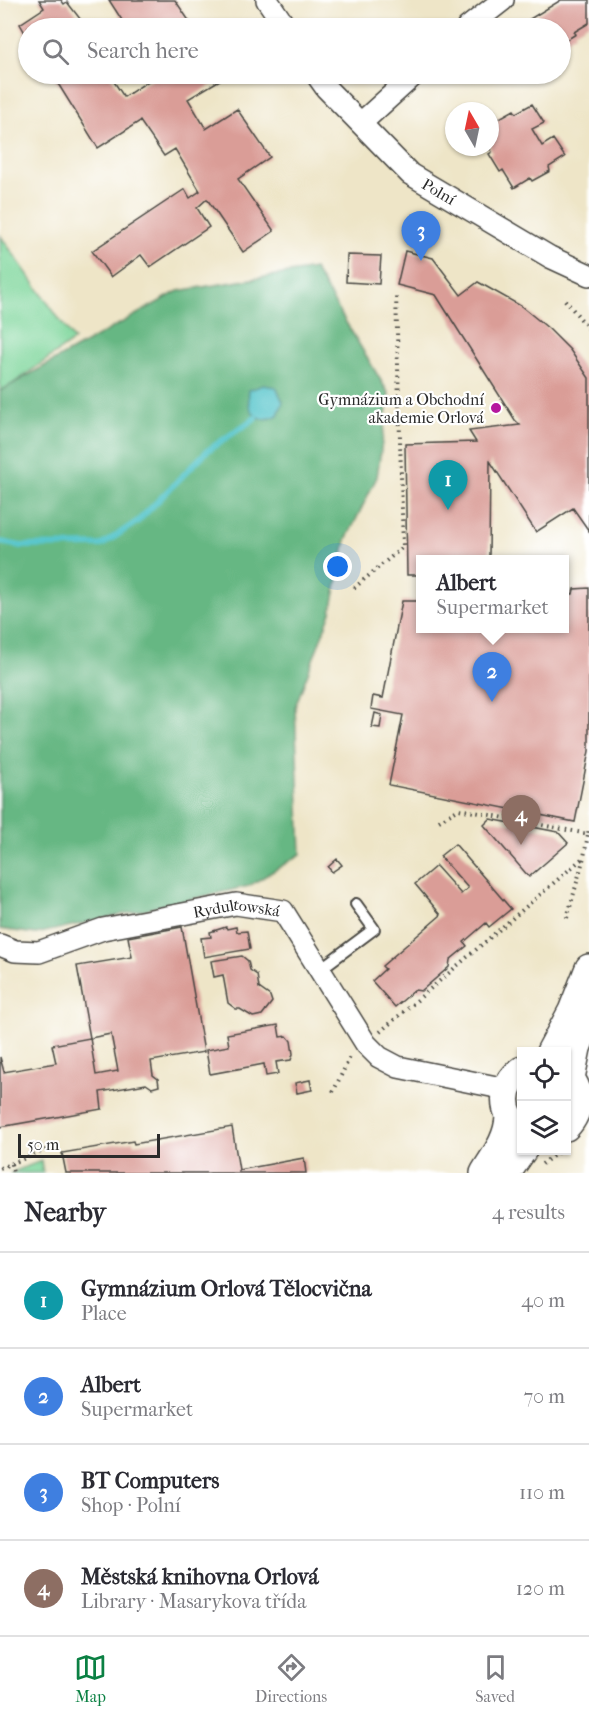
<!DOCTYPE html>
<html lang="en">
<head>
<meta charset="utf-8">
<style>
  :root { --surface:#fff; --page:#f7f7f7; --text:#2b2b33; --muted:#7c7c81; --line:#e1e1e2; --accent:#0b8043 }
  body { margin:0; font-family:"IM FELL French Canon",serif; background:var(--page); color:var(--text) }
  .controls { position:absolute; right:18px; bottom:18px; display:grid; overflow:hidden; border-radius:0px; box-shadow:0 2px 4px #0004 }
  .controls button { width:54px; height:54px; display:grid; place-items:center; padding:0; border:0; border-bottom:2px solid var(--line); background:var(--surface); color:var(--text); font:30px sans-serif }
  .compass { position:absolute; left:445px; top:102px; width:54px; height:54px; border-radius:50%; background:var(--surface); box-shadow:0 2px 4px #0004; rotate:351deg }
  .scale { position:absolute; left:18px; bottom:15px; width:142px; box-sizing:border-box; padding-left:6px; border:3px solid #2b2b2b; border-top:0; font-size:16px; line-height:21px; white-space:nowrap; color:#2b2b2b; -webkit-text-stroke:4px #fff; paint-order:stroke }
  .you { position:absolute; left:338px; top:567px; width:21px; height:21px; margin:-15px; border:4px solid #fff; border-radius:50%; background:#1a73e8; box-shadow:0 0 0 9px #1a73e833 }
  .badge { display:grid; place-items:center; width:39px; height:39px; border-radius:50%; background:var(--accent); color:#fff; font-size:20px; font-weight:700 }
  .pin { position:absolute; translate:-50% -50px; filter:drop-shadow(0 2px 3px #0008) }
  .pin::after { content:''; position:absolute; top:32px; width:21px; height:18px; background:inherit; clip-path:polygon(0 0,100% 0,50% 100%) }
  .popup { position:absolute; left:416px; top:555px; width:153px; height:78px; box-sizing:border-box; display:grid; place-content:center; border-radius:0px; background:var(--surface); filter:drop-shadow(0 2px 4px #0005); font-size:20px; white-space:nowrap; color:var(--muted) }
  .popup b { font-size:22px; color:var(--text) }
  .popup::after { content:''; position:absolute; left:50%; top:100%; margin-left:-12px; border:12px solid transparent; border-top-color:var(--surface) }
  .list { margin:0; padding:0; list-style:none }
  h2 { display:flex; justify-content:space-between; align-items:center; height:78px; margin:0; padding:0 24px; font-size:26px }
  h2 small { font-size:20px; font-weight:400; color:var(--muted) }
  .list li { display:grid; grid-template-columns:39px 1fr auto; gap:18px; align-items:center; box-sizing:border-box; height:96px; padding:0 24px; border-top:2px solid var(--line) }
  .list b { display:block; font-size:22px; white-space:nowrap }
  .list p { margin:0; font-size:20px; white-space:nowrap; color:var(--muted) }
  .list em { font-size:20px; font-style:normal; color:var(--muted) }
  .icon { flex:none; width:33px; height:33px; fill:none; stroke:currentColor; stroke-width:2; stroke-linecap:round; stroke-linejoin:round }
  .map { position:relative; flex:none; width:589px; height:1173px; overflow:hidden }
  .search { position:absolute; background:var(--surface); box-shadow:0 2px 4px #0004; left:18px; right:18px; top:18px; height:66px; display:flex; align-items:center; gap:15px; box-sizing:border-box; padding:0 21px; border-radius:33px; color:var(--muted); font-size:22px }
  .sheet { height:462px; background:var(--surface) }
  nav { display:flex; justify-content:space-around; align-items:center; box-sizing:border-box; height:84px; border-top:2px solid var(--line); background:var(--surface); font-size:16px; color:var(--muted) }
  nav a { display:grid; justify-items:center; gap:3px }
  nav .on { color:var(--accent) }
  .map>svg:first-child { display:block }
  .green { fill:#7ed69b; stroke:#548063; stroke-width:1.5 }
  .forest { fill:#66b783; stroke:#487157; stroke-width:1.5 }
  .water { fill:#58c6cc; stroke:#42787c; stroke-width:1.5 }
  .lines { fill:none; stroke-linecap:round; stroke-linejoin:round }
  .stream { stroke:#58c6cc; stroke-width:6 }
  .building { fill:#da9d97; fill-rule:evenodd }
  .service-casing { stroke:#484742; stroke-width:14 }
  .minor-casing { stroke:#484742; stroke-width:24 }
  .tertiary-casing { stroke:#484742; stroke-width:30 }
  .path { stroke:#484742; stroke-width:4; stroke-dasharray:1.5 4.5; stroke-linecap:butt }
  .service { stroke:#fff; stroke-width:10 }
  .minor { stroke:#fff; stroke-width:21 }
  .tertiary { stroke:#fff; stroke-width:27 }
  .poi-dot { fill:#b5179e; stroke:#fff; stroke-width:2 }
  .labels { text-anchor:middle; stroke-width:4.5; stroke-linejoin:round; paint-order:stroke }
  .street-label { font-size:16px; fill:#2b2b2b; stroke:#fff }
  .poi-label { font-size:16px; fill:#2b2b2b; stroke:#fff; text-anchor:end }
</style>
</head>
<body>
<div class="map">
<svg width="589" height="1173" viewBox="0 0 589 1173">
  <rect width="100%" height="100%" fill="#fff"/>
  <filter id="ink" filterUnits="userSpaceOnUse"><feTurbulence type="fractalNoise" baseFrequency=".0167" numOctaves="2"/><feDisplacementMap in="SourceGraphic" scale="12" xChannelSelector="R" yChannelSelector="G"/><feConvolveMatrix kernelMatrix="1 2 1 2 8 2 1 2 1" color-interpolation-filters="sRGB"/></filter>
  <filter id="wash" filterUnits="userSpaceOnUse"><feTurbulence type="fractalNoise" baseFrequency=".008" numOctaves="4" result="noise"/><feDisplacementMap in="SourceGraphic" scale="24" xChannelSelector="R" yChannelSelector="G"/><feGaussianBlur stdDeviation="1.35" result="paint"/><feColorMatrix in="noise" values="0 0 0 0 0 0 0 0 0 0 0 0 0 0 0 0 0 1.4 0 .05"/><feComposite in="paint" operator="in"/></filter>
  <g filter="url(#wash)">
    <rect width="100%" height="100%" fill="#eee5c7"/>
    <path class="green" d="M0 235 74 340 1 392 0 391Z
      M41 1161 43 1173H10Z"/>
    <path class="forest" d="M314 269 389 394 377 477 346 540 331 612 295 707 301 854 249 886 36 934 0 929V391L178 291Z"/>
    <path class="water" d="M263 385 276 387 283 402 278 415C257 426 246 411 249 390Z"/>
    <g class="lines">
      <path class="stream" d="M0 542 21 546 102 545 138 521 207 451 255 418"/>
    </g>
    <g id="blocks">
      <path class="building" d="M39 0H61L64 4 67 2 81 20 76 23 79 28H28V38L20 24 44 8Z
        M109 0H175L194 28H127Z
        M561 0H589V23L574 32 576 34 560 44V28H515Z
        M52 74H109L124 97 159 74H230L188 99 206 129 237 109 270 157 238 179 274 231 243 252 207 199 197 208 209 227 150 267 141 255 111 277 92 251 185 189 190 198 200 191 175 149 164 156 140 121 98 148Z
        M505 74H518L509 79Z
        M532 104 544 123 532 129 542 146 553 139 565 157 549 167 550 171 532 181 530 178 514 188 503 170 500 172 489 154 492 152 490 148V129L498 124 496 120 514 110 516 113Z
        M405 251 433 258 461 295 478 282 521 306 548 328 570 350 589 378V531L573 508 536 532 490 461 489 558 420 560V575H407L405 444 476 442 469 431 520 425 515 420 436 295 397 285Z
        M347 255 381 256 379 284 346 282Z
        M589 588V751L575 822 389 785 403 715 371 709 373 696 383 698 402 601H420V628H564V594H573L574 589Z
        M375 713 382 715 380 728 372 727Z
        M490 819 558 832 568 843 529 877 484 825Z
        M455 844 511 909 489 927 486 923 464 942 467 946 450 960 449 967 421 991 415 990 395 1007 372 981 385 969 382 966 441 915 415 884 436 866 461 894 468 888 440 856Z
        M337 859 342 865 332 872 328 867Z
        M182 927 204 1052 151 1061 153 1075 158 1079 159 1086 152 1088 146 1084 100 1092 102 1109 0 1127V1057L4 1072 56 1063 52 1045 90 1038 77 966 132 957 128 937ZM111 1034 118 1071 96 1075 90 1038Z
        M226 927 227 929 236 927 237 932 247 931 250 949 204 957 201 938 211 937 210 932Z
        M242 956 248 961 250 970 257 975 259 988 270 996 272 1002 262 1015 253 1017 240 1009H236L228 1003 223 975 214 977 211 961Z
        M278 1025 280 1037 287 1036 291 1041 293 1054 291 1060 276 1062 278 1074 266 1076 264 1064 210 1074 206 1050 229 1046 227 1034Z
        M310 1080 312 1090 297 1093 295 1083Z
        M232 1127 239 1170 304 1158 306 1173H66L62 1153 133 1141 134 1144Z"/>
    </g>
  </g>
  <g filter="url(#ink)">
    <use href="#blocks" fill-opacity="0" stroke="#484742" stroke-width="1.5"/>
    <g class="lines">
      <g class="service-casing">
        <path id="service" d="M319 970 374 929 356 904"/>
      </g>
      <g class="minor-casing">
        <g id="minor">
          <path d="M267 0 286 28"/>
          <path d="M467 28 503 0"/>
          <path id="s1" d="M316 74 326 88 410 174 550 257 589 275"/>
          <path d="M361 123 415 74"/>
          <path id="s2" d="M0 945 15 951 39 952 103 929 236 904 283 911 366 1044 379 1057 398 1067 506 1089"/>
        </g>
      </g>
      <g class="tertiary-casing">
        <path id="tertiary" d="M550 1052 572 1011 589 968
          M522 1070C500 1085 500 1114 522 1130
          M566 1074C583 1089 581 1111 566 1127
          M571 1078 577 1048 589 1018
          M484 1173C495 1155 508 1139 509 1117
          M507 1173 523 1150"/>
      </g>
      <path class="path" d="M565 300 589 329
        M354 588 403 547 396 294
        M439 821 459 809 588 834 589 828
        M567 918 584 857 588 834
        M380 1032 584 857
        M333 1092 351 1055
        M11 1164 13 1173
        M542 1164 561 1150
        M0 1168 48 1149"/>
      <use href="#service" class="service"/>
      <use href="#minor" class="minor"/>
      <use href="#tertiary" class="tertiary"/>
    </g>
  </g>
  <circle class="poi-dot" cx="496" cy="408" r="6"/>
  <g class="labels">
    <g class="street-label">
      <text dy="6" stroke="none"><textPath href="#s1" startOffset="171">Polní</textPath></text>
      <text dy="6" stroke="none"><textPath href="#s2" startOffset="244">Rydultowská</textPath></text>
    </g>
    <g class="poi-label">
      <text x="484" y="405">Gymnázium a Obchodní<tspan x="484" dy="18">akademie Orlová</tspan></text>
    </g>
  </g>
</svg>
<div class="controls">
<button><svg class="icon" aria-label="locate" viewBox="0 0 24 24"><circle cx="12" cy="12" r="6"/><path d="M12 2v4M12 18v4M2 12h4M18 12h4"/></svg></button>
<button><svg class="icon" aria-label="layers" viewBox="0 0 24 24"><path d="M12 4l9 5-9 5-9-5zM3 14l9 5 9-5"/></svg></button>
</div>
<svg class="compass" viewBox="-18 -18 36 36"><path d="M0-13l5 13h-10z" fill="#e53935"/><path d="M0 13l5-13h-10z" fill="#7c7c81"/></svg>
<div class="scale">50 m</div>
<div class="you"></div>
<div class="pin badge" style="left:448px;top:510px;background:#0f9aa8">1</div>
<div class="pin badge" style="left:492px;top:702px;background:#3f7fe0">2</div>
<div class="popup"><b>Albert</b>Supermarket</div>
<div class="pin badge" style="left:421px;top:261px;background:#3f7fe0">3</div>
<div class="pin badge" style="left:521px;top:845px;background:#8d6e63">4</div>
<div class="search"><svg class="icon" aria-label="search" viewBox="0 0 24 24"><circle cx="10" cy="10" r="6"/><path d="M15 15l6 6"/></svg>Search here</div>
</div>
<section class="sheet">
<h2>Nearby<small>4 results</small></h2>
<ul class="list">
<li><span class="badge" style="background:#0f9aa8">1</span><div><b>Gymnázium Orlová Tělocvična</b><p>Place</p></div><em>40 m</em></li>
<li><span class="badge" style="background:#3f7fe0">2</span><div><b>Albert</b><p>Supermarket</p></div><em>70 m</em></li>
<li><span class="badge" style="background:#3f7fe0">3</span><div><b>BT Computers</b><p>Shop · Polní</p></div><em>110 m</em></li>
<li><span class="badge" style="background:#8d6e63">4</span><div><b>Městská knihovna Orlová</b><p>Library · Masarykova třída</p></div><em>120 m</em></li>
</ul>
</section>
<nav>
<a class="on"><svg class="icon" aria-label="map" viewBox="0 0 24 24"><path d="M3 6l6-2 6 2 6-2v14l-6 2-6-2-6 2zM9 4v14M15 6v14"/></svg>Map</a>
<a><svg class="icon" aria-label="directions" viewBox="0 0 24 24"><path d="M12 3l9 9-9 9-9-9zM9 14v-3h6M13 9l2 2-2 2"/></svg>Directions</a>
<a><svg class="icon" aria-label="saved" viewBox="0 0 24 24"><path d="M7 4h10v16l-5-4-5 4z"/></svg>Saved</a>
</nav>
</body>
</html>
